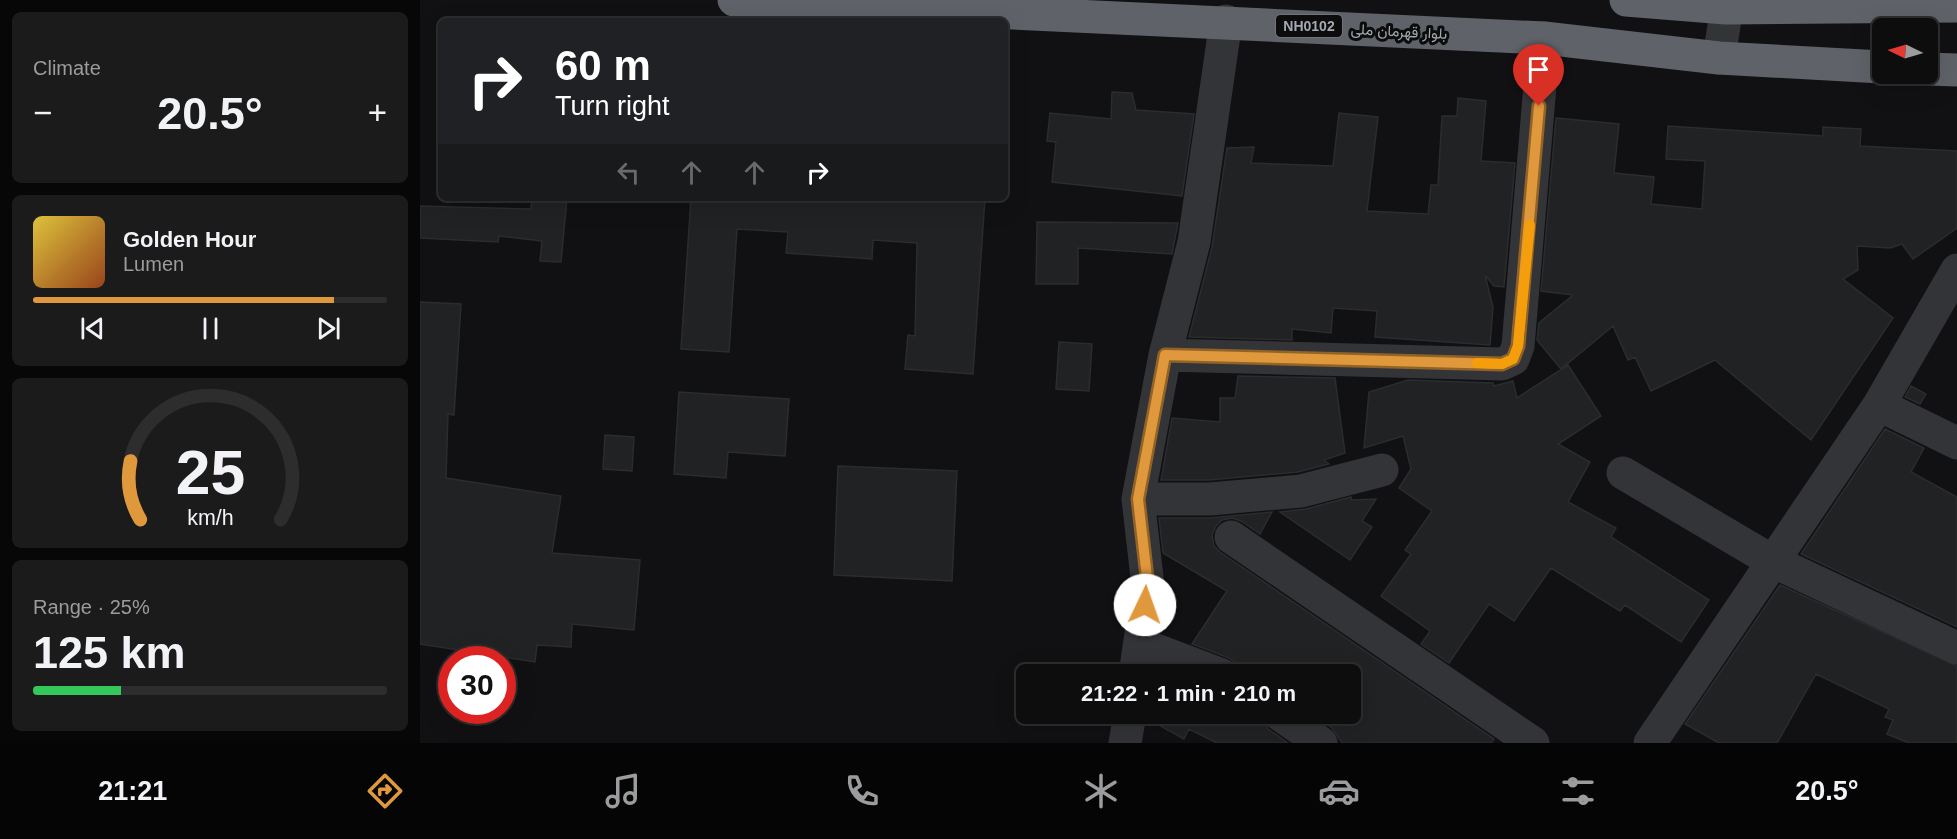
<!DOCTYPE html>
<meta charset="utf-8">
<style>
:root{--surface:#0d0d0e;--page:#1b1b1c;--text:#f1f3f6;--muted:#9a9c9e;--line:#2d2d2e;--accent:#e0983c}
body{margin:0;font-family:Arial,Vazirmatn,sans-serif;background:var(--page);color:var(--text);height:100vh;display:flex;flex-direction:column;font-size:22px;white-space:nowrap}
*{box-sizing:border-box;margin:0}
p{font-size:20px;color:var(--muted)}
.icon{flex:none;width:33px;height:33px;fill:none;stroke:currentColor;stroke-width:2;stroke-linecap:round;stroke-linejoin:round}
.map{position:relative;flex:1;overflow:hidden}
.side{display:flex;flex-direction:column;gap:12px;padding:12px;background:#070708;width:420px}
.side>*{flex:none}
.hud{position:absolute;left:18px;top:18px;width:570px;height:183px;border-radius:9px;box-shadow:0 6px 24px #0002,0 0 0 2px var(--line);background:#202124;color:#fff;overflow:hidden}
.needle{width:39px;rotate:275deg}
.tools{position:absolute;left:1452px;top:18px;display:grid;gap:12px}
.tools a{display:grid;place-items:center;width:66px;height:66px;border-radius:9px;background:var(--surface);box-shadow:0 6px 24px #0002,0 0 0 2px var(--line);font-size:30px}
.speed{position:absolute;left:18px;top:646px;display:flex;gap:12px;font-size:30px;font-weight:700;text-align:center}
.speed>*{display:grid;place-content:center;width:78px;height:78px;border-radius:50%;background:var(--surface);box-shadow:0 6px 24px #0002,0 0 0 2px var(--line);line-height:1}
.speed .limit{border:9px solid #d22;background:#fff;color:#111}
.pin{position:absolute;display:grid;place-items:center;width:51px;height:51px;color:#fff;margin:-62px -26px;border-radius:50% 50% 50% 0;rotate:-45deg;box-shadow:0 0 6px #0007}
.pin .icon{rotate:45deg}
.me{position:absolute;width:66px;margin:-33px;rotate:3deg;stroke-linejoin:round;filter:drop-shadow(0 0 4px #0008)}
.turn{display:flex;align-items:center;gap:21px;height:126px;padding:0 18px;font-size:27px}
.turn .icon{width:78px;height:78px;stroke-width:2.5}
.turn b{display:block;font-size:42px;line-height:51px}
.lanes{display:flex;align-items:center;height:57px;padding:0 18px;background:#0003;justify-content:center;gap:30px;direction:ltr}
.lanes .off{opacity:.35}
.big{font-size:45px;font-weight:700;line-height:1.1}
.side .widget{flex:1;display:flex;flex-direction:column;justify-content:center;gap:9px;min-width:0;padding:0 21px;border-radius:9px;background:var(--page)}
.side .dial{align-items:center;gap:0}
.dial svg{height:156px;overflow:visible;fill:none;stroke:var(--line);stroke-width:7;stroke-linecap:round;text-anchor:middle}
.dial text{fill:var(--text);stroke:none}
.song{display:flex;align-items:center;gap:18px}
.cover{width:72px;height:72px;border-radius:9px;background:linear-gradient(135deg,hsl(50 70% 55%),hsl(20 70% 35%))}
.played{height:6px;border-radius:3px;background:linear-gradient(90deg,var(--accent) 85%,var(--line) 85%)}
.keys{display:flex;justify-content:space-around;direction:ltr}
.heat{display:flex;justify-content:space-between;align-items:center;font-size:33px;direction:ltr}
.charge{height:9px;border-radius:4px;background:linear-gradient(90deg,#34c759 25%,var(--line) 0)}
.trip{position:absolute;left:596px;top:664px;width:345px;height:60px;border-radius:9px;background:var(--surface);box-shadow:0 6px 24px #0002,0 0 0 2px var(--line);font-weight:700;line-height:60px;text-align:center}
.tab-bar{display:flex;height:96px;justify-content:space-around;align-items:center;background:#050506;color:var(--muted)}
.tab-bar .icon{width:42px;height:42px}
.tab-bar .active{color:var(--accent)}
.tab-bar b{font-size:27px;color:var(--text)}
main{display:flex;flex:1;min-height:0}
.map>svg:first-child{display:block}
</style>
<main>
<section class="side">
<div class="widget"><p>Climate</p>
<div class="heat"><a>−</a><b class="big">20.5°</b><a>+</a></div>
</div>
<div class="widget">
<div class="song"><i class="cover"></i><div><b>Golden Hour</b><p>Lumen</p></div></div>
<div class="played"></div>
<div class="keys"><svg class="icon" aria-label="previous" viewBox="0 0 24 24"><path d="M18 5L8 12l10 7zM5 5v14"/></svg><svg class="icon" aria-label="pause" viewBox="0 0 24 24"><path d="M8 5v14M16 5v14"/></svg><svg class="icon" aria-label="next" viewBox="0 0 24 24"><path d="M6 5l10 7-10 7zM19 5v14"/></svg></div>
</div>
<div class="widget dial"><svg viewBox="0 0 100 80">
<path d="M14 69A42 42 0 1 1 86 69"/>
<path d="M14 69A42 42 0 0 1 9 39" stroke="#e0983c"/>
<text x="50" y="56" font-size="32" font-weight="700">25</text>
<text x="50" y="72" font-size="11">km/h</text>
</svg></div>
<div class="widget"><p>Range · 25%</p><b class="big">125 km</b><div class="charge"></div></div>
</section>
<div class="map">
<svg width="1537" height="743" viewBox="0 0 1537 743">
<rect width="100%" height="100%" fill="#111113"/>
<path fill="#212223" stroke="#2b2c2e" stroke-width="1.5" d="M 692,92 L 712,93 L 716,110 L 774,114 L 762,196 L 632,182 L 636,142 L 627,141 L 630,113 L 691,119 Z
M 1038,98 L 1066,101 L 1061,161 L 1095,163 L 1084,287 L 1074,286 L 1065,275 L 1073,307 L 1070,345 L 955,337 L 957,311 L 913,308 L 911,333 L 872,329 L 872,340 L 769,337 L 792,247 L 807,148 L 834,147 L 831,163 L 913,166 L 919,113 L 958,117 L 947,211 L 1008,214 L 1011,185 L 1018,185 L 1022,116 L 1037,116 Z
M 1136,118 L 1199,124 L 1194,173 L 1234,177 L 1231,204 L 1282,209 L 1285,161 L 1246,159 L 1248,126 L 1403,136 L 1403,127 L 1441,129 L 1440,146 L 1537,151 L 1537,228 L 1493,259 L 1482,244 L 1470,248 L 1437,246 L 1438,270 L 1423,279 L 1473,318 L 1391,440 L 1295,360 L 1231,391 L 1215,357 L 1208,360 L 1193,326 L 1141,369 L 1117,340 L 1119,323 L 1153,295 L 1121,291 Z
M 112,198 L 147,198 L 141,262 L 120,261 L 122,241 L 79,236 L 78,242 L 0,238 L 0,206 L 111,209 Z
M 271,198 L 565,198 L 553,374 L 485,369 L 488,335 L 495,336 L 497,243 L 453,240 L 452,259 L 366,253 L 368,232 L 317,229 L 309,352 L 261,349 Z
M 617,222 L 758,223 L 752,254 L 658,248 L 658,284 L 616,284 Z
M 0,302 L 41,304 L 34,415 L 28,414 L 26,478 L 141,496 L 132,553 L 220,560 L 214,630 L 152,624 L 151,647 L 117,645 L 115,662 L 0,644 Z
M 639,342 L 672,344 L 669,391 L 636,389 Z
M 1148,365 L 1181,416 L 1138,444 L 1170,462 L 1148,502 L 1196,528 L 1191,537 L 1289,600 L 1261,642 L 1205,605 L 1200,611 L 1131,568 L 1094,621 L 1069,604 L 1029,663 L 1001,644 L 1010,631 L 961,596 L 991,554 L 985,550 L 1012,511 L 979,488 L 991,469 L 983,436 L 944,448 L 949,392 L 988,380 L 1073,383 L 1074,386 L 1093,381 L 1097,398 Z
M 818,376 L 915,378 L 925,453 L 904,460 L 909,464 L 878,472 L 789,480 L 741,480 L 752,418 L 800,422 L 800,398 L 815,398 Z
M 1491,386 L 1506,394 L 1500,404 L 1485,397 Z
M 259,392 L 369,399 L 365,456 L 308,452 L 306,478 L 254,474 Z
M 1465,429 L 1504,448 L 1491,472 L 1537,497 L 1537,627 L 1381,554 Z
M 185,435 L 214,437 L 212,471 L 183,469 Z
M 418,466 L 537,471 L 532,581 L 414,575 Z
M 931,497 L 932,500 L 956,499 L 942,521 L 952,527 L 930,560 L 860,512 L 886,509 Z
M 852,512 L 840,534 L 821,521 L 812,518 L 802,520 L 796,526 L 792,535 L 794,546 L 800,552 L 1074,739 L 1071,743 L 922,743 L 912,728 L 892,714 L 930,714 L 930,675 L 820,675 L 817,664 L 809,658 L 772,644 L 807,591 L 743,553 L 739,518 L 790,518 Z
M 1360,585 L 1537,666 L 1537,743 L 1489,743 L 1467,734 L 1473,720 L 1465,717 L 1469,709 L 1396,674 L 1357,743 L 1299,743 L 1265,724 Z
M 729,714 L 841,714 L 848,729 L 868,743 L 797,743 L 769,729 L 764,739 L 728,719 Z"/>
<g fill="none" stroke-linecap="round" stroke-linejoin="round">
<path stroke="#333437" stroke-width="33" d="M 1299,58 L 1308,0
M 745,355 L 1082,364 L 1093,359 L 1098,346 L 1124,38
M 1459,405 L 1537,443
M 1203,473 L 1352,561 L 1537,648
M 718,499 L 790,499 L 881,491 L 962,470
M 811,537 L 1113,743
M 720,644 L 802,675
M 715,675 L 728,586 L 718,499 L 745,355 L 774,242 L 806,21
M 859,714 L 901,743
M 705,743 L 710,714
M 1230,743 L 1459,405 L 1537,270"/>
<path stroke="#5f6268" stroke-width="33" d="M 314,0 L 1124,38 L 1299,58 L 1462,67
M 1206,0 L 1306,8 L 1537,6
M 1508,69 L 1537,70"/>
</g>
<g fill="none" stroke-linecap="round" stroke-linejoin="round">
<g stroke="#926327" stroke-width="15">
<path id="route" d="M 725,605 L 728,586 L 718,499 L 745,355 L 1082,364 L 1093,359 L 1098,346 L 1119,106"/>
</g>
<use href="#route" stroke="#e0983c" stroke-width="10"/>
<path stroke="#f59e0b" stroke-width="10" d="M 1057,363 L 1082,364 L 1093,359 L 1098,346 L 1110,225"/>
</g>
<g text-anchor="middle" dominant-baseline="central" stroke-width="6" stroke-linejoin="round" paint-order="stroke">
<rect fill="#0c0c0d" stroke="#767b80" stroke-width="1.5" x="856" y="15" width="66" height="22" rx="4.5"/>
<g font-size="14" font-weight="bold" fill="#a4aab2">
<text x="889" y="26">NH0102</text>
</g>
<g font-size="15" fill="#a4aab2" stroke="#0c0c0d">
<text transform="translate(979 31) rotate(3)">بلوار قهرمان ملی</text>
</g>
</g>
</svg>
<div class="tools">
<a><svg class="needle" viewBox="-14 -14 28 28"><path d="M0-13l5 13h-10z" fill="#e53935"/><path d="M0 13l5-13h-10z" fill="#9a9c9e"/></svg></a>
</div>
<div class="speed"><div class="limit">30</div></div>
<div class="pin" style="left:1119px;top:106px;background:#d93025"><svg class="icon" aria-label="arrive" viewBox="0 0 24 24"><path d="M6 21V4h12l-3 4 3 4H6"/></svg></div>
<svg class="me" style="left:725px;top:605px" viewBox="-20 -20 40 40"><circle r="19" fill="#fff"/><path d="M0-13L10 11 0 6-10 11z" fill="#e0983c"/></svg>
<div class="trip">21:22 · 1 min · 210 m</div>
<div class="hud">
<div class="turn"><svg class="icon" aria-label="right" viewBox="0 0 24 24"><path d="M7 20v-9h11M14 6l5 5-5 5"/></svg><div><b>60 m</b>Turn right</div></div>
<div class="lanes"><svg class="icon off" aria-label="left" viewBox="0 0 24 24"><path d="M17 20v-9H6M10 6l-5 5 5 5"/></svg><svg class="icon off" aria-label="ahead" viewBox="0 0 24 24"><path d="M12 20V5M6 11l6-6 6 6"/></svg><svg class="icon off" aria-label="ahead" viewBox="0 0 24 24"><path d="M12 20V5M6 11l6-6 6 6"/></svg><svg class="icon" aria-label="right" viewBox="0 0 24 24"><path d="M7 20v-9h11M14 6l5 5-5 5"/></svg></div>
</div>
</div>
</main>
<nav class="tab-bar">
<b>21:21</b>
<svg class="icon active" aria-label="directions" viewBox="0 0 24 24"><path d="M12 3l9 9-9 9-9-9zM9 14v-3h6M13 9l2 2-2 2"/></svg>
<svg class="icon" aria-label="music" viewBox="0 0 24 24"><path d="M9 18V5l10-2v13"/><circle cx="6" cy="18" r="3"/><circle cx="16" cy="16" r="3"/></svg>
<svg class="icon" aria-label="phone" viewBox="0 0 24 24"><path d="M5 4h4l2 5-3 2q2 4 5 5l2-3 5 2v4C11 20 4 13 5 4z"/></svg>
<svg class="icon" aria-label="climate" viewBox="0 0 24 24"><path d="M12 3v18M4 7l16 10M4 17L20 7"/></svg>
<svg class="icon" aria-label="car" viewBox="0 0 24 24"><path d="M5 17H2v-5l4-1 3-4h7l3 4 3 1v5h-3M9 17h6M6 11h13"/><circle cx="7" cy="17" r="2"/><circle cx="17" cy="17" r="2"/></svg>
<svg class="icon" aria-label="filters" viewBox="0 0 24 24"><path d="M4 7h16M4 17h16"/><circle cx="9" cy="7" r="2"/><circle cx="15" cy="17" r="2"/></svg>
<b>20.5°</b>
</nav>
